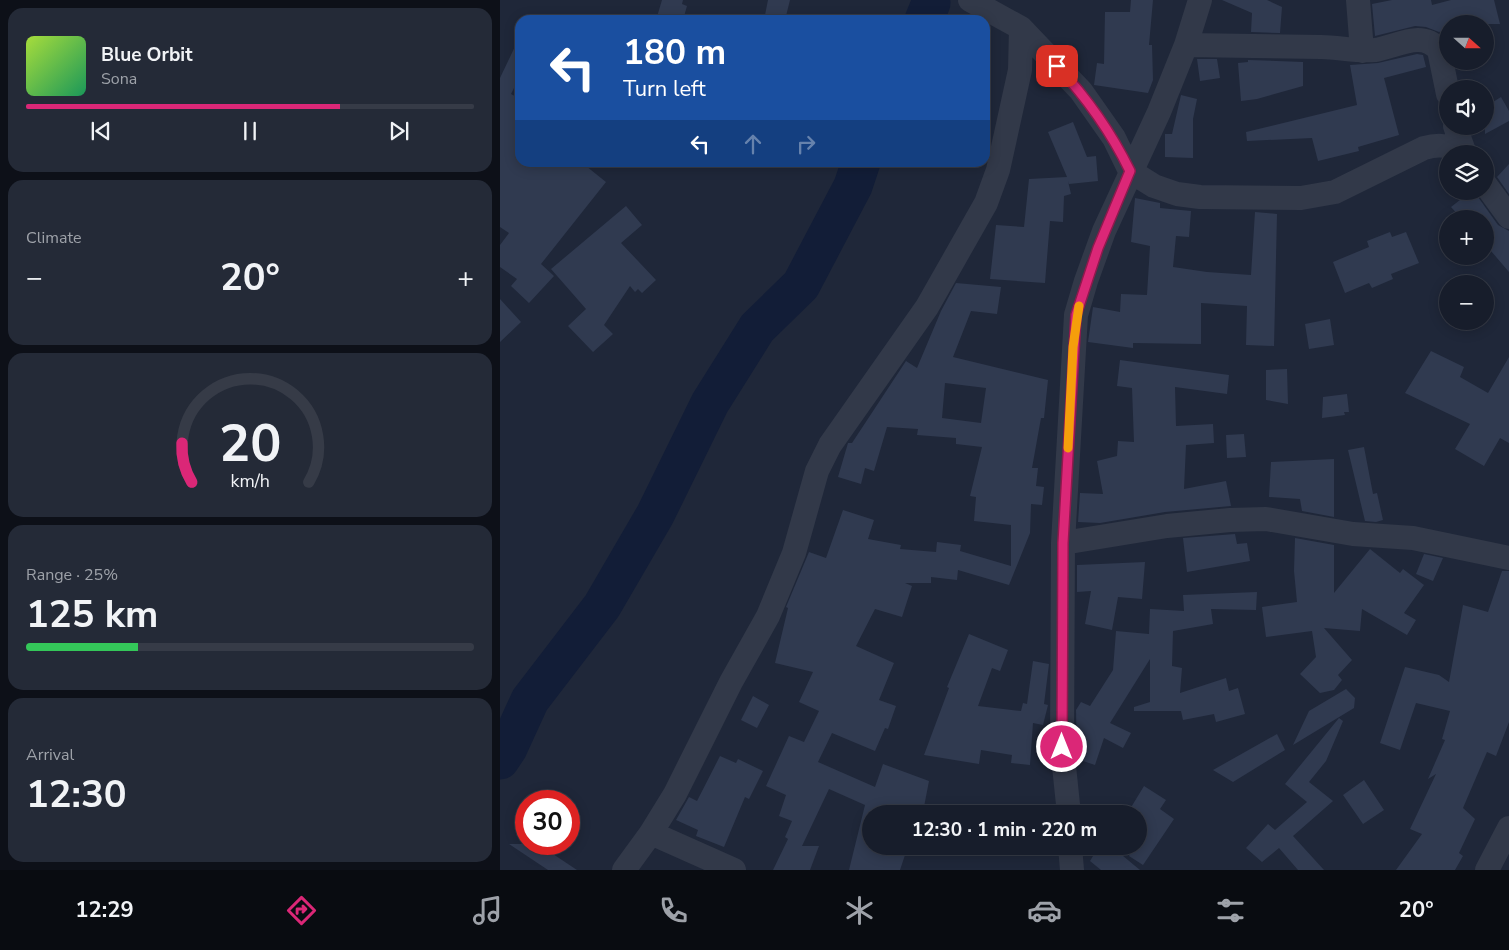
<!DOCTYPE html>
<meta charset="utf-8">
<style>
:root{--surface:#171d2b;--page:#242a37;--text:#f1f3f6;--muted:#9ea2a9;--line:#363b47;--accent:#db2777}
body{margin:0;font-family:"Nunito Sans",sans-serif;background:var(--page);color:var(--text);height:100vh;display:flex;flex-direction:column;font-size:19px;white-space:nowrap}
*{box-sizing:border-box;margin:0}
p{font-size:16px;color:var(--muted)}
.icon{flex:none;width:28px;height:28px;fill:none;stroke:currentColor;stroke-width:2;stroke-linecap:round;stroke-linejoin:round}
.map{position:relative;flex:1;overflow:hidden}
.sheet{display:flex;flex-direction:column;gap:8px;padding:8px;background:#0d1018;width:500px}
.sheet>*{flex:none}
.banner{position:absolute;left:15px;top:15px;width:475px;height:152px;border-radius:15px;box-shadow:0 2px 12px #0003,0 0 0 1px var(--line);background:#1a4fa0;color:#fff;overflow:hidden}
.needle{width:32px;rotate:111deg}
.controls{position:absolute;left:939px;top:15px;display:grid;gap:10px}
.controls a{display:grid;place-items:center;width:55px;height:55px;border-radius:50%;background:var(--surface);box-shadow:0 2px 12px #0003,0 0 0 1px var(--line);font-size:25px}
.speed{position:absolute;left:15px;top:790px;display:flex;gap:10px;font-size:25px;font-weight:700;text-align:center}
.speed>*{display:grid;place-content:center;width:65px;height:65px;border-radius:50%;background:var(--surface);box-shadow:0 2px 12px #0003,0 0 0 1px var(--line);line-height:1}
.speed .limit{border:8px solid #d22;background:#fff;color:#111}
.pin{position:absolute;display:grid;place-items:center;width:42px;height:42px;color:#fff;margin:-21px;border-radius:10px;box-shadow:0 2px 8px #0006}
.me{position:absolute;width:55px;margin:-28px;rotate:0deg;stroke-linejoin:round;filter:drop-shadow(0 0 4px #0008)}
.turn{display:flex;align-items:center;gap:18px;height:105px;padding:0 25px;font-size:22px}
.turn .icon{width:65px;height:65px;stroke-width:2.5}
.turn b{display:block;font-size:35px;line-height:42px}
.lanes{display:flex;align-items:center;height:48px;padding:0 25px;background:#0003;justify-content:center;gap:25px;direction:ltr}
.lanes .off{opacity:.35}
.big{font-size:38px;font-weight:700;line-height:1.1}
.sheet .widget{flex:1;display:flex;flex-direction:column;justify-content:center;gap:8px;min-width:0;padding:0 18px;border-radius:15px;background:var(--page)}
.sheet .dial{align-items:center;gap:0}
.dial svg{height:130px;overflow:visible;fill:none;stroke:var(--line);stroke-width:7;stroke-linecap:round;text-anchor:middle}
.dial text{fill:var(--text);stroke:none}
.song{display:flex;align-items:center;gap:15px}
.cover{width:60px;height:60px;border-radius:8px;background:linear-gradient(135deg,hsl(80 70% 55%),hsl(150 70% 35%))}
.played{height:5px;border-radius:2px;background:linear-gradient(90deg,var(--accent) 70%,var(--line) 70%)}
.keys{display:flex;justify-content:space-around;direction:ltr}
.heat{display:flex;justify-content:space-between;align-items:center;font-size:28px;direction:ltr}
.charge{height:8px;border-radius:4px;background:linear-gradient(90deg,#34c759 25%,var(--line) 0)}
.trip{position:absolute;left:362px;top:805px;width:285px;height:50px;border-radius:25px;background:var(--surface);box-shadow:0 2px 12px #0003,0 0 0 1px var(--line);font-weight:700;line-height:50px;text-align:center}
.tab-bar{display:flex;height:80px;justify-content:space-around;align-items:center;background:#090c11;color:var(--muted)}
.tab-bar .icon{width:35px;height:35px}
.tab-bar .current{color:var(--accent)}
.tab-bar b{font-size:22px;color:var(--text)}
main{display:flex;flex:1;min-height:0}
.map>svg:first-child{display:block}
</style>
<main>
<section class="sheet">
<div class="widget">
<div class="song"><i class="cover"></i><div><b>Blue Orbit</b><p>Sona</p></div></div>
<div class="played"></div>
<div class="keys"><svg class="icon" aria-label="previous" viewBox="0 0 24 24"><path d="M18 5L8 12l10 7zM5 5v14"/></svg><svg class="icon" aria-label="pause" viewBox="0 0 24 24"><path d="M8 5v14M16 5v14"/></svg><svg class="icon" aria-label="next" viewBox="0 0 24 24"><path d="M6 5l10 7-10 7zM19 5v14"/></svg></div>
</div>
<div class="widget"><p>Climate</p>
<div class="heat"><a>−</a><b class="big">20°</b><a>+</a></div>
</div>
<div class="widget dial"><svg viewBox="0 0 100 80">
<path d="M14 69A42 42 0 1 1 86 69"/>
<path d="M14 69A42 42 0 0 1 8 45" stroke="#db2777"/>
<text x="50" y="56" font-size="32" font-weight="700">20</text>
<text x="50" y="72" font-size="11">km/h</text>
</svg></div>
<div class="widget"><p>Range · 25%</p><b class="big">125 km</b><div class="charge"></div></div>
<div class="widget"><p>Arrival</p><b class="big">12:30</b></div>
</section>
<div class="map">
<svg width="1009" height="870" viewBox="0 0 1009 870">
<rect width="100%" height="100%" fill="#1f2739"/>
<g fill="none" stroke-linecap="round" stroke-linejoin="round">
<path stroke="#121d37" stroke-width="39" d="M 424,20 L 431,3
M 0,760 L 8,748 L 30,700 L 102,606 L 155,515 L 210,403 L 257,328 L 301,285 L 353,186 L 361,162"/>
</g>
<path fill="#303a50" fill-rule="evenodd" d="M 162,0 L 183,0 L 182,4 L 187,6 L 183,20 L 156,20 Z
M 268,0 L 290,0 L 285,20 L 264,20 Z
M 631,0 L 653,0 L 649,45 L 652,45 L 653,80 L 648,93 L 594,85 L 597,63 L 604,64 L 605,12 L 630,12 Z
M 722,0 L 767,0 L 782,7 L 780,33 L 751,32 L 752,13 Z
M 892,0 L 931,0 L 932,5 L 951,0 L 994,0 L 1000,24 L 948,24 L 948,30 L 939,32 L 926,27 L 915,26 L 875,36 L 872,4 Z
M 20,36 L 20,76 L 11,94 L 20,99 L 20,162 L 81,162 L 106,182 L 41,264 L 54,276 L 29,303 L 11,286 L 17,279 L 0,267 L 0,245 L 9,233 L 0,227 L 0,78 Z
M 917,54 L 923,55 L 926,67 L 884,78 L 899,135 L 858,147 L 859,151 L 818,161 L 812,138 L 747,141 L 746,132 L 857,105 L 850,65 L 878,63 Z
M 697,59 L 717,59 L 720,78 L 700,81 Z
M 748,60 L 803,62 L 803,86 L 757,99 L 741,101 L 738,63 L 748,62 Z
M 681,95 L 697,99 L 693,119 L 693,158 L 665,157 L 665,134 L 672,134 Z
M 1001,97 L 1009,111 L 1009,121 L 985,134 L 985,107 Z
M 573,122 L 587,157 L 596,156 L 598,181 L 569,184 L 568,181 L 571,194 L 564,196 L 563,222 L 550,221 L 545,283 L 490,279 L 496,225 L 524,227 L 529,179 L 567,177 L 548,132 Z
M 1009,164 L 1009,194 L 997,177 Z
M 970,192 L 976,199 L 978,197 L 998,225 L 1009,231 L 1009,272 L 985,244 L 985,219 L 957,219 L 959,216 L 951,207 Z
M 635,198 L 660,203 L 660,208 L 691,211 L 689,237 L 676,236 L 673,267 L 707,272 L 751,275 L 755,212 L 777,214 L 774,346 L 746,345 L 747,306 L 701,303 L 701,344 L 633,343 L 633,348 L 588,342 L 593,307 L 620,312 L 621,294 L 647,295 L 650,246 L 631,242 Z
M 126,206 L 142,225 L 121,243 L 156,280 L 142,293 L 138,289 L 135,292 L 130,286 L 104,325 L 113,334 L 93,352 L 68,326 L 86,309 L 51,269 Z
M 890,232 L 892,237 L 906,232 L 919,263 L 891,274 L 893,279 L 872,288 L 869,283 L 845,293 L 833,262 L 869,247 L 867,241 Z
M 456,283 L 501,287 L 497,314 L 471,311 L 453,357 L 548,380 L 544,418 L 541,418 L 532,468 L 538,468 L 536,486 L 544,487 L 542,505 L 531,504 L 530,533 L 509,585 L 458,570 L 457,580 L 431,577 L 431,583 L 405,583 L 412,586 L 402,617 L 375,609 L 356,646 L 394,663 L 379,700 L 396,706 L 388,729 L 385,728 L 375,751 L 332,733 L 318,762 L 375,787 L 383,764 L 429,781 L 423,812 L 420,811 L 419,814 L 371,814 L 371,846 L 408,846 L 400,870 L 349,870 L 365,805 L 329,789 L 302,846 L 319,846 L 310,870 L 273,870 L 288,839 L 285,837 L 292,821 L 279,816 L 286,795 L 266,786 L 289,736 L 304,742 L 319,711 L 299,702 L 313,672 L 275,663 L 288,608 L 286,607 L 309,552 L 326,558 L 343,510 L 374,520 L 368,539 L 401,545 L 400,549 L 436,552 L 437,542 L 461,545 L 460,551 L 511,566 L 511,525 L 474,521 L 476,497 L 470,496 L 482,447 L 456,444 L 456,438 L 417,435 L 418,429 L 387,427 L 374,471 L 365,468 L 361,484 L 338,477 L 348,443 L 352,443 L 406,361 L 417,368 L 441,311 ZM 445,383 L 486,388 L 481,423 L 442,418 Z
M 0,299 L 21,322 L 0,342 Z
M 830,319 L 834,345 L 809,349 L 805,324 Z
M 931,351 L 964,367 L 960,377 L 988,393 L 1009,357 L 1009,443 L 1000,438 L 984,466 L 955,449 L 970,424 L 905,393 Z
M 620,360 L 729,375 L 727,394 L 675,387 L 676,426 L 713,424 L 714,443 L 686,445 L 684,489 L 726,481 L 731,506 L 665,512 L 600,523 L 578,522 L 580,493 L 603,494 L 597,461 L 617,456 L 618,441 L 634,442 L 632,388 L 617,386 Z
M 787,369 L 788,404 L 766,400 L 766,370 Z
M 847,394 L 849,412 L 844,412 L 845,415 L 822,418 L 823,397 Z
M 744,434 L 746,457 L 727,458 L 726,435 Z
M 864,447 L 873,494 L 877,493 L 883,520 L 876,522 L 865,521 L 848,450 Z
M 834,459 L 834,517 L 802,511 L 800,499 L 769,497 L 771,462 Z
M 735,534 L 737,544 L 747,543 L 750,561 L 687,572 L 683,538 Z
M 795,538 L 834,545 L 834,593 L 870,549 L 900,573 L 903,569 L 924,585 L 904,613 L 916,620 L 907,635 L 862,609 L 860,631 L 824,628 L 852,660 L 838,675 L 842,680 L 834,690 L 820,693 L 800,674 L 816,657 L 812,631 L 766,637 L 762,607 L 797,602 L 794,571 Z
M 924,554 L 943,558 L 933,581 L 916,574 Z
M 645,562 L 642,599 L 618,597 L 612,630 L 585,624 L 591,591 L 577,592 L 577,565 Z
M 1002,571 L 1009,571 L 1009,722 L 996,756 L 987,752 L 963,808 L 975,819 L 959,853 L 963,856 L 955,870 L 896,870 L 922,834 L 910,829 L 936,774 L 928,779 L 945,740 L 942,739 L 950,711 L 916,703 L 900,750 L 880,743 L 905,667 L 939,675 L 949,682 L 963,605 L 988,612 Z
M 757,592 L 756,610 L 711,609 L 713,624 L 673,631 L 672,666 L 682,668 L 680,693 L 726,678 L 729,691 L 738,688 L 745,714 L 716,722 L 714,714 L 683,720 L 681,711 L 634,711 L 634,707 L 650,702 L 650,659 L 610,723 L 631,733 L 623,748 L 604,738 L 595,765 L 577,759 L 576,710 L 581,702 L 590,706 L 613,670 L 616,631 L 649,634 L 650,609 L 684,611 L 683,595 Z
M 469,634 L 508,650 L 500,671 L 492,668 L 478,706 L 521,711 L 523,703 L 527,704 L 533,661 L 549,664 L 544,704 L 548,705 L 543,725 L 533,723 L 530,765 L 511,763 L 512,755 L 481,750 L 479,764 L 424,755 L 449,688 L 447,687 Z
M 846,689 L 855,698 L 854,708 L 793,745 L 809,711 Z
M 253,696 L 269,705 L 257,728 L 241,720 Z
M 839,718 L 843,721 L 826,761 L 809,782 L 833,801 L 793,836 L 824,870 L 798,870 L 779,848 L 762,862 L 746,848 L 768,824 L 775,830 L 807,802 L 785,784 Z
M 777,734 L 785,750 L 733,782 L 713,770 Z
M 220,756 L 236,763 L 238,759 L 263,771 L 249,799 L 245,797 L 224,847 L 196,836 L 198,830 L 176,820 L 189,797 L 197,801 Z
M 864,780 L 884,810 L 863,824 L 843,795 Z
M 644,786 L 666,800 L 660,809 L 674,819 L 643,865 L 629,856 L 634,846 L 639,846 L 639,814 L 627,814 Z
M 9,844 L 38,844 L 77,870 L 48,870 Z
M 599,846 L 611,846 L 640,870 L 601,870 L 590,861 Z"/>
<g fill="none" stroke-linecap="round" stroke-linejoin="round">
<path stroke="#323949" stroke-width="24" d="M 470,0 L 521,28 L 581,91 L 614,138 L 630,171 L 654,186 L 677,194 L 700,197 L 801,198 L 835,192 L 924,148 C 938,144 950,144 962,154
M 858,0 L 862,51
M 686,45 C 731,46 776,46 821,47 C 839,47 857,52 875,50 C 896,47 922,29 939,50 L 948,94
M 955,126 L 965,154
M 985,184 L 1009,217
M 563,543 L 667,526 L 730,520 L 766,519 L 853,534 L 913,538 L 1009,558
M 569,814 L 562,747 L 563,543 L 576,315 L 586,281 L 604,231 L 659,112 L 686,45 L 700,0
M 151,833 L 234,870
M 570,846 L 572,870
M 124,870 L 151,833 L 175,794 L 231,682 L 268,616 L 294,553 L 317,471 L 330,445 L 427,307 L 486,203 L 498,170 L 520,70 L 521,28
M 987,870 L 1009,828"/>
</g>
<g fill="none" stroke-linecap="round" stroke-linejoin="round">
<g stroke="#8e194d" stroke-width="12">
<path id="route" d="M 557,66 C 587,98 611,132 630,171 L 598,248 L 576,315 L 563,543 L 562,747"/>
</g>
<use href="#route" stroke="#db2777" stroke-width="9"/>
<path stroke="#f59e0b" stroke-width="9" d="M 568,448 L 573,347 L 579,306"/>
</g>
</svg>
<div class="controls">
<a><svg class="needle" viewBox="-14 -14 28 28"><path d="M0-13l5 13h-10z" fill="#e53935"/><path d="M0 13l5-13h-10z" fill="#9ea2a9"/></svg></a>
<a><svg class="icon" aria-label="sound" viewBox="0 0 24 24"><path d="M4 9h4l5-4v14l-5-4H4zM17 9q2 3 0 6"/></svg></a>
<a><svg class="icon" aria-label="layers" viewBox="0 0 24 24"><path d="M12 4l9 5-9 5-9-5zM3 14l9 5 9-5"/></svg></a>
<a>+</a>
<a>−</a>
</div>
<div class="speed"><div class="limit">30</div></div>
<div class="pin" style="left:557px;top:66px;background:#d93025"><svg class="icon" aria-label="arrive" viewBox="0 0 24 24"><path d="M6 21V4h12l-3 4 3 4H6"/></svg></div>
<svg class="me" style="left:562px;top:747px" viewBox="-20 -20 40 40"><circle r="17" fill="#db2777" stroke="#fff" stroke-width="3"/><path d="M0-11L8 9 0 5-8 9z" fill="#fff"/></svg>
<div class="trip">12:30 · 1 min · 220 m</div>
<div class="banner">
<div class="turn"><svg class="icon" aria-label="left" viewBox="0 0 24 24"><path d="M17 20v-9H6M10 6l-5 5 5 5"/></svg><div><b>180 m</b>Turn left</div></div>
<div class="lanes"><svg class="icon" aria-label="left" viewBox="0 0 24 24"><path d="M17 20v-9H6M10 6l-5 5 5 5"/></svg><svg class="icon off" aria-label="ahead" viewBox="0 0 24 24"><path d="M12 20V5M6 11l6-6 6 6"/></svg><svg class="icon off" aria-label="right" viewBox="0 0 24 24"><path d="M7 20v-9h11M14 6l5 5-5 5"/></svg></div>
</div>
</div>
</main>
<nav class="tab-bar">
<b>12:29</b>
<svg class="icon current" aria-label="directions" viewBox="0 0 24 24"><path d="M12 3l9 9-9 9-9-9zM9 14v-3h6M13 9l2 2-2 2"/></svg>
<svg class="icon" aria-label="music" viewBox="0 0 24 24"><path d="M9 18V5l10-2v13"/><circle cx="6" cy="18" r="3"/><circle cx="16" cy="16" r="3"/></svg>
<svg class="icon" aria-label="phone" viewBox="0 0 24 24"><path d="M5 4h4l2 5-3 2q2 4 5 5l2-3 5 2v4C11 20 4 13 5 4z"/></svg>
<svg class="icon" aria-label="climate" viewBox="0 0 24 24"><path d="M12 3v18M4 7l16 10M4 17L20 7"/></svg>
<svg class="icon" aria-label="car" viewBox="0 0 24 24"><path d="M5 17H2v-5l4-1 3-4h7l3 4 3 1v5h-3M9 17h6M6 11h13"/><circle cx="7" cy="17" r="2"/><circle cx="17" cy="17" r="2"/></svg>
<svg class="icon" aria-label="filters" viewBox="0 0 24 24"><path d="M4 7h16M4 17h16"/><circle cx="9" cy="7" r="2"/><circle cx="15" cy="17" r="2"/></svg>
<b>20°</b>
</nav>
